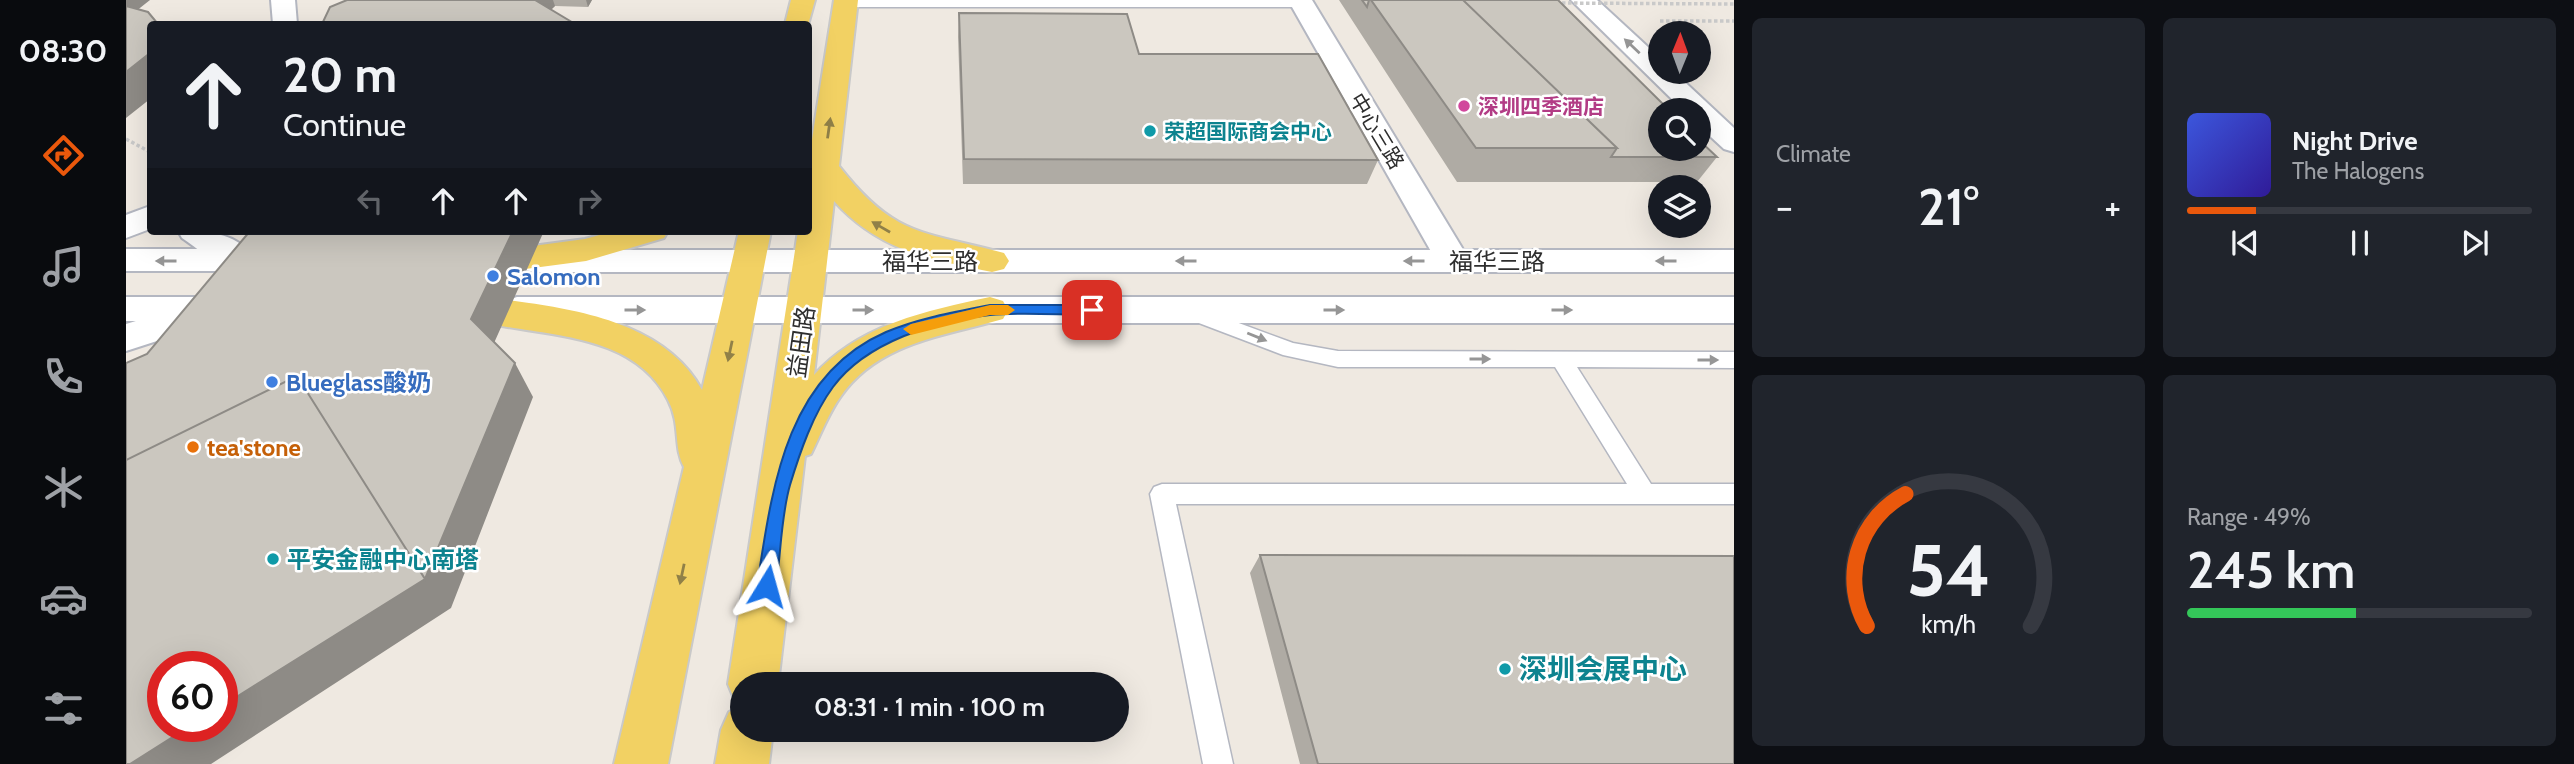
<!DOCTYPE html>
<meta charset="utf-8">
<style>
:root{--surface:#171b24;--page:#20242c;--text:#f1f3f6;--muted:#9ea1a6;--line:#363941;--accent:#ea580c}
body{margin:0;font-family:Cabin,"Noto Sans SC",sans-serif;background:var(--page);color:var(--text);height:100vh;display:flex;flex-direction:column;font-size:26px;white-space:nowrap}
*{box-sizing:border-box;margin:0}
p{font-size:23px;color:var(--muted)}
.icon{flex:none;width:38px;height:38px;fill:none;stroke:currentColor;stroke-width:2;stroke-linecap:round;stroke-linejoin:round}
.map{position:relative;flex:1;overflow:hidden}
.side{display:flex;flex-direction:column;gap:18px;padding:18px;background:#0d0f14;width:840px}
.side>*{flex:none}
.hud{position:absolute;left:21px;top:21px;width:665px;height:214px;border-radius:7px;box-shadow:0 7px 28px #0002;background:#171b24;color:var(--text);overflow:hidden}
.needle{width:46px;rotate:1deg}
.fabs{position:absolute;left:1522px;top:21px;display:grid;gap:14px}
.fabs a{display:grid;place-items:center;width:63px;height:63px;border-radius:50%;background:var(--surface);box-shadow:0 7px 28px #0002;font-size:35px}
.speed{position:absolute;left:21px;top:651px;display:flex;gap:14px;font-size:35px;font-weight:700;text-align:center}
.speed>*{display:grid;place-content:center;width:91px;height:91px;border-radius:50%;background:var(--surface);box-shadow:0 7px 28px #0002;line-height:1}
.speed .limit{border:10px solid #d22;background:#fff;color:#111}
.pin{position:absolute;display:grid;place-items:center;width:60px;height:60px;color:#fff;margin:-30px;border-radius:14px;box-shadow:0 4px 10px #0006}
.me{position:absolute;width:77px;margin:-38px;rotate:8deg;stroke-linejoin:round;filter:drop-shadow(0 0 5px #0008)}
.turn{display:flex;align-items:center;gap:24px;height:147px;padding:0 21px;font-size:32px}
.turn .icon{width:91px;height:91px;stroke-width:2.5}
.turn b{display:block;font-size:49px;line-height:60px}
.lanes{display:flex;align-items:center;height:66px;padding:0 21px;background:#0003;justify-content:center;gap:35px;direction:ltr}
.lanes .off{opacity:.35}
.big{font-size:52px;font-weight:600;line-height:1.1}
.side .card{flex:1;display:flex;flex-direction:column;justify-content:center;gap:10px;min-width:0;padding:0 24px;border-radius:10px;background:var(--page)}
.side .dial{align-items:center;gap:0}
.dial svg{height:182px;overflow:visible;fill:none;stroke:var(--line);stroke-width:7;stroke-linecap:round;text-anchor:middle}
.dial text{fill:var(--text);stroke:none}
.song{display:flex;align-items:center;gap:21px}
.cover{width:84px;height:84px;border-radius:10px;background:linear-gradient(135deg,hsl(230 70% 55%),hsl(250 70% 35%))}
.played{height:7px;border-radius:4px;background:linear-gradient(90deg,var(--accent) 20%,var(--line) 20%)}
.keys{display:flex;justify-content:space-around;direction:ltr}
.heat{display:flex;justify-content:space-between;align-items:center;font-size:38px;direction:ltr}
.charge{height:10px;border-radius:5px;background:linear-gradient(90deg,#34c759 49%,var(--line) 0)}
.side .tiles{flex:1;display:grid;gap:18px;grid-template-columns:repeat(2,1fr)}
.trip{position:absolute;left:604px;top:672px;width:399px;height:70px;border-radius:35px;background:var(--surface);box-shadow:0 7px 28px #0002;font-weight:600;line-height:70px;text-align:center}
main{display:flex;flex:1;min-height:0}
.dock{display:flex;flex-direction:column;width:126px;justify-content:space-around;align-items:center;background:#090b0e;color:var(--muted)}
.dock .icon{width:49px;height:49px}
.dock .current{color:var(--accent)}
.dock b{font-size:32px;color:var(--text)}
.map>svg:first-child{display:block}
</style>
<main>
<nav class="dock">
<b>08:30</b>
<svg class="icon current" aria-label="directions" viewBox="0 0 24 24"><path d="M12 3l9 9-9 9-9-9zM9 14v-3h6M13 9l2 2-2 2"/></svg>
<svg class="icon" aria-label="music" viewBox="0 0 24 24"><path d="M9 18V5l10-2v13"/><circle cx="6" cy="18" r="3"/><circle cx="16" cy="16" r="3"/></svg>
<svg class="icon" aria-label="phone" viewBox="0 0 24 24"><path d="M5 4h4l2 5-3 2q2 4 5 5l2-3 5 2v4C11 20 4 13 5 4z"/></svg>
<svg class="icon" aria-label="climate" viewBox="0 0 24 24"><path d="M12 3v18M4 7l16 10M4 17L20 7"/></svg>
<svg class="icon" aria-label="car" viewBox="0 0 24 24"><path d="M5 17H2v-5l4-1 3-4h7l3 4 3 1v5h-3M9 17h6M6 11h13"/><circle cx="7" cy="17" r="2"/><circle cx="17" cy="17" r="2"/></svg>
<svg class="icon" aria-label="filters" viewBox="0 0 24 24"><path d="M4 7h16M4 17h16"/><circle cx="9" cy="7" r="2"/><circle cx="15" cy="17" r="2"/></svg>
</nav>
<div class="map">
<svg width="1608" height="764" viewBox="0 0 1608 764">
<rect width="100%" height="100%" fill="#efe9e1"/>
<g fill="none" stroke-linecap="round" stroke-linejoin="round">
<g stroke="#b4b7c1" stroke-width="3">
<path id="lane" d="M 716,0 L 1179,0 L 1182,3 L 1175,7 L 720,7 L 713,3 Z
M 1072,308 L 1167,343 L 1212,351 L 1608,352 L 1608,368 L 1451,367 L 1525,484 L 1608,484 L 1608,504 L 1050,504 L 1107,764 L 1077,764 L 1024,494 L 1028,487 L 1036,484 L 1501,484 L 1429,367 L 1212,367 L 1157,355 L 1065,320 L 1062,315 L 1065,310 Z"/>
</g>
<g stroke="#b4b7c1" stroke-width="4">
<path id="street" d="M 145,0 L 169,0 L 171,24 L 147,24 Z
M 1162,0 L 1186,0 L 1344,261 L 1339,269 L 1327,272 L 1315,269 Z
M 24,206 L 24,229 L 0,238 L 0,215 Z
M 52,231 C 81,231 112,232 130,260 L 125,268 C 99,275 77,252 56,238 Z
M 89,297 L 102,300 L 107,309 L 102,318 L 0,351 L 0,324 Z"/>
</g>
<g stroke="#b4b7c1" stroke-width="4">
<path id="secondary" d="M 1445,0 L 1471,0 L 1535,59 L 1535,72 L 1548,72 L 1608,128 L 1608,152 L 1598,149 L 1573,126 L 1573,110 L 1557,110 Z
M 0,249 L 152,249 L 164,252 L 169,260 L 164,268 L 152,271 L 0,271 Z
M 408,250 L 1608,250 L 1608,272 L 408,272 L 396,269 L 391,261 L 396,253 Z
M 0,297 L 110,297 L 123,300 L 128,309 L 123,318 L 110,321 L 0,321 Z
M 391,297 L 1608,297 L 1608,323 L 391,323 L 378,319 L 373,310 L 378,301 Z"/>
</g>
<g stroke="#c9c9c9" stroke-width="4">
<path id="primary" d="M 665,0 L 689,0 L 682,25 L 659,24 Z
M 708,0 L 732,0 L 713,166 C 769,238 797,231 878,253 L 883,261 L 878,269 L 866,272 C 803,259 753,251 708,201 L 688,375 C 734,324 800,311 864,297 L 877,301 L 882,310 L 877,319 C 819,336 753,342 715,396 C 702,414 695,434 685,454 L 679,456 L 652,684 L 616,684 L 616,704 L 609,701 L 602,684 L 672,231 L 682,231 L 682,165 Z
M 488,231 L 542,231 L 538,238 L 460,261 L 384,271 L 372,268 L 367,260 L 372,252 L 384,249 L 459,239 Z
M 613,231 L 645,231 L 542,764 L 488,764 L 558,467 C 547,447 555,425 542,400 C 505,328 410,338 344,319 L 339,310 L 344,301 C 364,296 383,300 403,303 C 466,312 543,329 576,390 Z
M 616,706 L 616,730 L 647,730 L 643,764 L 589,764 L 595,730 L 603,712 Z"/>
</g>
<path stroke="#c9c9c9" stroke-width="3.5" stroke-dasharray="3.5 2.5" stroke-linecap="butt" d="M 1534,21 L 1608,21
M 0,139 L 24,152"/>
<use href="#lane" fill="#fff" fill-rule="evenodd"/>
<use href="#street" fill="#fff" fill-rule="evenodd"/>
<use href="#secondary" fill="#fff" fill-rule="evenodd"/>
<use href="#primary" fill="#f2d163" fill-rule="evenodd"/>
<path stroke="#c9c9c9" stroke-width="3.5" stroke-dasharray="3.5 2.5" stroke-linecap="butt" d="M 1430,3 L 1608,4"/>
</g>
<path fill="#afaba4" d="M 221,0 L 466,0 L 462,7 L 429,6 L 425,10 Z
M 1213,0 L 1432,0 L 1591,157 L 1571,182 L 1331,182 Z
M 833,13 L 1013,54 L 1252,160 L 1241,184 L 837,184 L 832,37 Z
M 1134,555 L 1608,764 L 1174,764 L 1124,573 Z"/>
<path fill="#8e8b86" d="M 0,0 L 24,0 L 0,19 Z
M 410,0 L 427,0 L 429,6 L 416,18 Z
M 460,0 L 466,0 L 462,7 Z
M 24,52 L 24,99 L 0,118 L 0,72 Z
M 387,231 L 418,231 L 364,352 L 345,319 Z
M 389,363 L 407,397 L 325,608 L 85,764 L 4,764 L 64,726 L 96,726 L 96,706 Z"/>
<path fill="#cbc7bf" stroke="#8e8b86" stroke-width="2" d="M 221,0 L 409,0 L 449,24 L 196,24 L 204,7 Z
M 1236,0 L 1243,0 L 1241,7 Z
M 1245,0 L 1337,0 L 1491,148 L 1350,148 Z
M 1337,0 L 1432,0 L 1543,110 L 1535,110 L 1535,149 L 1573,149 L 1573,140 L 1591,157 L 1485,157 L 1491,148 Z
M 0,6 L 22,12 L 32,24 L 24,24 L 24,53 L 0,72 Z
M 833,13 L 1001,14 L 1013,54 L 1192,54 L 1252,160 L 838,159 Z
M 124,231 L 387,231 L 345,319 L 389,363 L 299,579 L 171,376 L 0,460 L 0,363 L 21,354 Z
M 171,376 L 299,579 L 96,706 L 96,667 L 37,667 L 37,726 L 64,726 L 4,764 L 0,764 L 0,460 Z
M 1134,555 L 1608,556 L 1608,764 L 1192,764 Z"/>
<defs><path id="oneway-solid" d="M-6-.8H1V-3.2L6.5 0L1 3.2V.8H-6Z" transform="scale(1.75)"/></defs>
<g fill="#969696">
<use href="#oneway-solid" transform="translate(1506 46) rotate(-137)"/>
<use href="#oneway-solid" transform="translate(40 261) rotate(180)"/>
<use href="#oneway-solid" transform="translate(1060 261) rotate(-180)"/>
<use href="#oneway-solid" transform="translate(1288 261) rotate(-180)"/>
<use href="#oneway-solid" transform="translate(1540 261) rotate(180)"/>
<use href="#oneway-solid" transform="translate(509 310)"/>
<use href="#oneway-solid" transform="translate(737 310)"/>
<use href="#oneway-solid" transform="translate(1208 310)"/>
<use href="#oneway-solid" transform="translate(1436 310)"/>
<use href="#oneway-solid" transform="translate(1131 337) rotate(22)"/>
<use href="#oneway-solid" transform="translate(1354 359)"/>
<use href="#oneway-solid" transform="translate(1582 360)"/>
</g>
<g fill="#908048">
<use href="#oneway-solid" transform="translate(703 128) rotate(-82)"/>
<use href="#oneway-solid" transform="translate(755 227) rotate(-150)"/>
<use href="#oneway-solid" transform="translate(604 351) rotate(102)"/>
<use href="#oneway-solid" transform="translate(556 574) rotate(102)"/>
</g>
<path fill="#1a73e8" stroke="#114b97" stroke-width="2" d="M 864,305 L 966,305 L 973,310 L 966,315 C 932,315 897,312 864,315 C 811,320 740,342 707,387 C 687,414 674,452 664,485 C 655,516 655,553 650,586 L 648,592 L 641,594 L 634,592 L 631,586 C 646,489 659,376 760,332 C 793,318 829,312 864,305 Z"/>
<path fill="#f59e0b" d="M 864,305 L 882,305 L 889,310 L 882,315 L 864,315 L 785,335 L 777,329 L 785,324 Z"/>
<circle fill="#d1479c" stroke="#fff" stroke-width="2.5" cx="1338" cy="106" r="7"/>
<g fill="#0f9aa8" stroke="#fff" stroke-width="2.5">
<circle cx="1024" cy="131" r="7"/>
<circle cx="147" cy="559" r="7"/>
<circle cx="1379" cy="669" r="7"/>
</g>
<g fill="#3f7fe0" stroke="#fff" stroke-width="2.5">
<circle cx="367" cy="276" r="7"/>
<circle cx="146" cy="382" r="7"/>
</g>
<circle fill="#e8710a" stroke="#fff" stroke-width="2.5" cx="67" cy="447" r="7"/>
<g text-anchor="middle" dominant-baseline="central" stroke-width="5" stroke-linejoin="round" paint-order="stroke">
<g font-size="21" font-weight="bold" fill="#b23c85" stroke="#fff" text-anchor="start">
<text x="1352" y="106">深圳四季酒店</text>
</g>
<g font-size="21" font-weight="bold" fill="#0d838f" stroke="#fff" text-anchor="start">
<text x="1038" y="131">荣超国际商会中心</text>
</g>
<g font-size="21" fill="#2e2e2e" stroke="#fff">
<text transform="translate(1251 131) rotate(59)">中心三路</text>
</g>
<g font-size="24" fill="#2e2e2e" stroke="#fff">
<text x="804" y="261">福华三路</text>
<text x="1371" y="261">福华三路</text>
<text transform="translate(675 342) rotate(-82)">益田路</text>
</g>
<g font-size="24" font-weight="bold" fill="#366cbe" stroke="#fff" text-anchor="start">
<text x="381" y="276">Salomon</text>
<text x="160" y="382">Blueglass酸奶</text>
</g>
<g font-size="24" font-weight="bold" fill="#c56008" stroke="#fff" text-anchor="start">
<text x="81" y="447">tea'stone</text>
</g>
<g font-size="24" font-weight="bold" fill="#0d838f" stroke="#fff" text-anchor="start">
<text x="161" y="559">平安金融中心南塔</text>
</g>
<g font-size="28" font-weight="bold" fill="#0d838f" stroke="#fff" text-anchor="start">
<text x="1393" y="669">深圳会展中心</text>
</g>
</g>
</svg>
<div class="fabs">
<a><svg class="needle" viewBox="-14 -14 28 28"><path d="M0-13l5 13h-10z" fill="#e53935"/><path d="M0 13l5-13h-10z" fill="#9ea1a6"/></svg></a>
<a><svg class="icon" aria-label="search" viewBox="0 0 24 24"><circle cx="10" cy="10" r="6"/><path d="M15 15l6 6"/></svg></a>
<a><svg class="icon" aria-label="layers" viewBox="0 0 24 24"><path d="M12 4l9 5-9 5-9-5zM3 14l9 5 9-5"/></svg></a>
</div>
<div class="speed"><div class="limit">60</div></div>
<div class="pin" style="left:966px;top:310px;background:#d93025"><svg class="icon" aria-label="arrive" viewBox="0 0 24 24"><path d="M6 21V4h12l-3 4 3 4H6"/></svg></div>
<svg class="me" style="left:641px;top:586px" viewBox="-20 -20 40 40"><path d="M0-17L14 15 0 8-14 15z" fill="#1a73e8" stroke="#fff" stroke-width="4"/></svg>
<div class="trip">08:31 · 1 min · 100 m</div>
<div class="hud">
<div class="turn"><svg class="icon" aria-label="ahead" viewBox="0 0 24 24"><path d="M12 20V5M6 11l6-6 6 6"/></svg><div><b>20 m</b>Continue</div></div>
<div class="lanes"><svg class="icon off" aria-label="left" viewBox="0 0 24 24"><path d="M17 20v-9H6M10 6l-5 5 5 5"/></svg><svg class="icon" aria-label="ahead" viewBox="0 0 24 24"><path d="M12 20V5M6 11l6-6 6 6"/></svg><svg class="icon" aria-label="ahead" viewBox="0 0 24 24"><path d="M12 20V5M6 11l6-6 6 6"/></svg><svg class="icon off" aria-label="right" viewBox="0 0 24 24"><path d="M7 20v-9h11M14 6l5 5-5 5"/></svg></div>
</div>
</div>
<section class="side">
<div class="tiles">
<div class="card"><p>Climate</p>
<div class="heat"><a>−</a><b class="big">21°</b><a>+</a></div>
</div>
<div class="card">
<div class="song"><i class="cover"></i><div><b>Night Drive</b><p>The Halogens</p></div></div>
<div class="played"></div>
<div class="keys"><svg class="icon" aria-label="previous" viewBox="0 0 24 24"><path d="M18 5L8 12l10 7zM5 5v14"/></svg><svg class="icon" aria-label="pause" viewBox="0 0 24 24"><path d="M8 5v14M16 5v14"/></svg><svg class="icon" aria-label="next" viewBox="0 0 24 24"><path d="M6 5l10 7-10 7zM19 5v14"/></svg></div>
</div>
<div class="card dial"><svg viewBox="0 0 100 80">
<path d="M14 69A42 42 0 1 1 86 69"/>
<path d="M14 69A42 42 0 0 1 31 11" stroke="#ea580c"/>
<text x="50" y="56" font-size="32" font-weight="700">54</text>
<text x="50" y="72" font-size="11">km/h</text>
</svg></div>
<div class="card"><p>Range · 49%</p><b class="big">245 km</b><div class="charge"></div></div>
</div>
</section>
</main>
